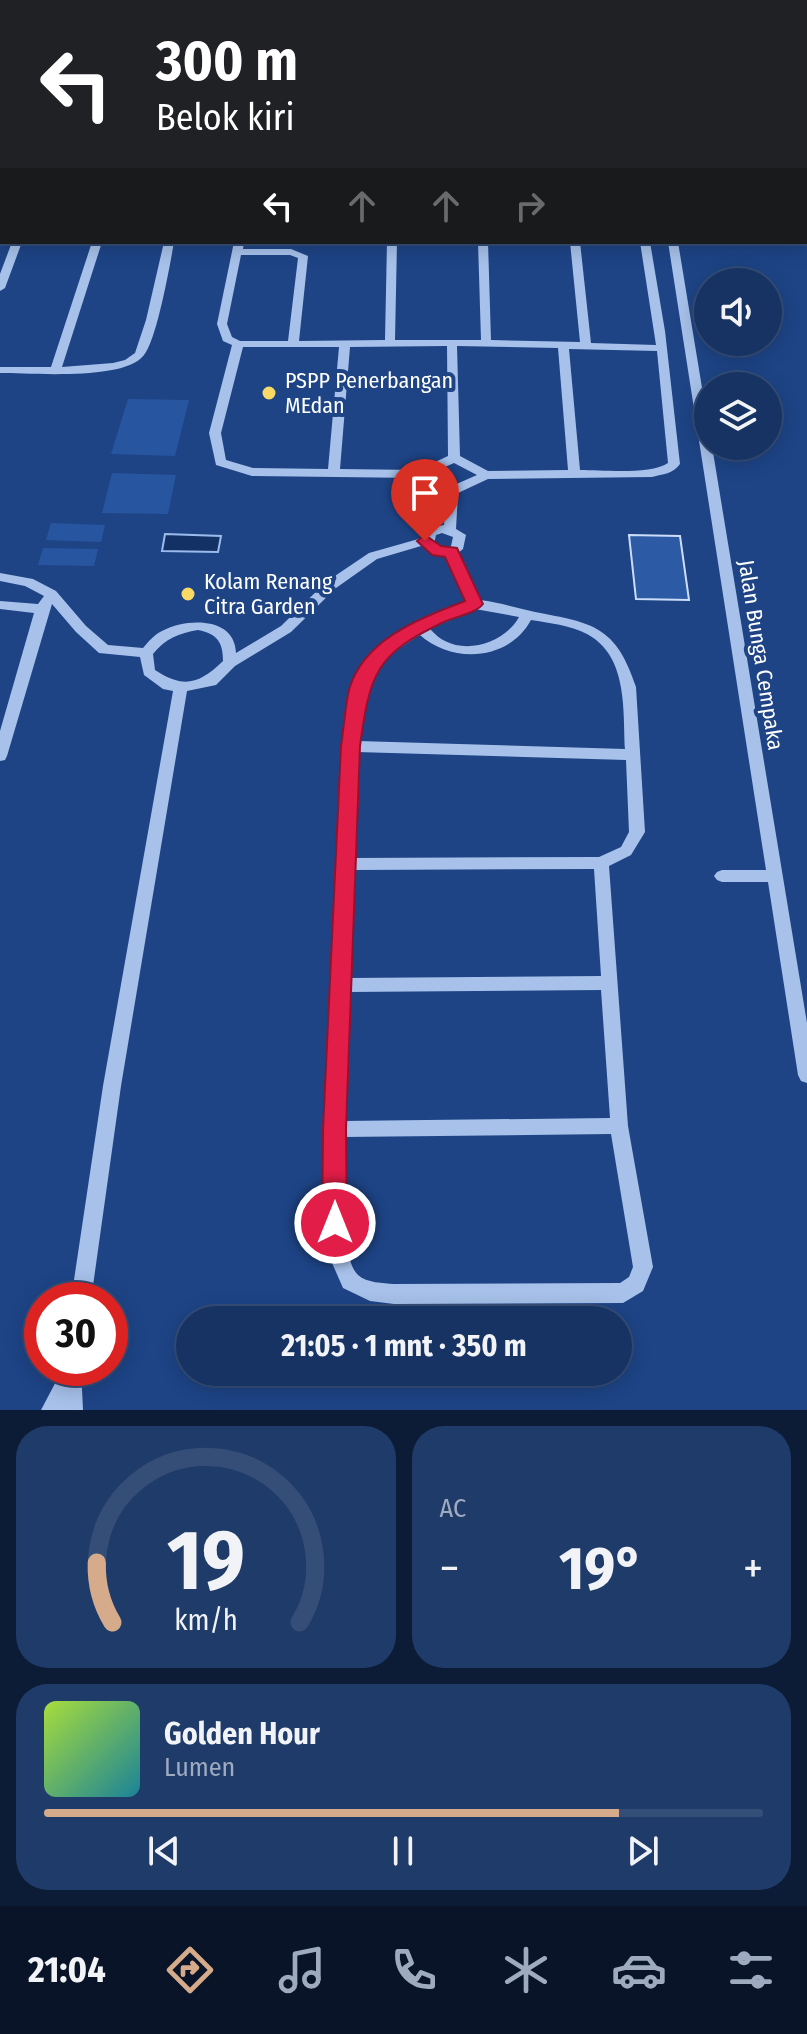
<!DOCTYPE html>
<html lang="id">
<meta charset="utf-8">
<style>
:root{--surface:#163364;--page:#1f3b6a;--text:#f1f3f6;--muted:#9eaabf;--line:#354e78;--accent:#d6ab8b}
body{margin:0;font-family:"Fira Sans Condensed",sans-serif;background:var(--page);color:var(--text);height:100vh;display:flex;flex-direction:column;font-size:30px;white-space:nowrap}
*{box-sizing:border-box;margin:0}
p{font-size:26px;color:var(--muted)}
.icon{flex:none;width:44px;height:44px;fill:none;stroke:currentColor;stroke-width:2;stroke-linecap:round;stroke-linejoin:round}
.map{position:relative;height:1410px;overflow:hidden}
.panel{display:flex;flex-direction:column;gap:16px;padding:16px;background:#0c1c37;flex:1}
.panel>*{flex:none}
.guide{position:absolute;left:0px;top:0px;width:808px;height:244px;box-shadow:0 4px 20px #0003,0 0 0 2px var(--line);background:#202124;color:#fff;overflow:hidden}
.fabs{position:absolute;left:694px;top:268px;display:grid;gap:16px}
.fabs a{display:grid;place-items:center;width:88px;height:88px;border-radius:50%;background:var(--surface);box-shadow:0 4px 20px #0003,0 0 0 2px var(--line);font-size:40px}
.speed{position:absolute;left:24px;top:1282px;display:flex;gap:16px;font-size:40px;font-weight:700;text-align:center}
.speed>*{display:grid;place-content:center;width:104px;height:104px;border-radius:50%;background:var(--surface);box-shadow:0 4px 20px #0003,0 0 0 2px var(--line);line-height:1}
.speed .limit{border:12px solid #d22;background:#fff;color:#111}
.pin{position:absolute;display:grid;place-items:center;width:68px;height:68px;color:#fff;margin:-82px -34px;border-radius:50% 50% 50% 0;rotate:-45deg;box-shadow:0 0 8px #0007}
.pin .icon{rotate:45deg}
.me{position:absolute;width:88px;margin:-44px;rotate:0deg;stroke-linejoin:round;filter:drop-shadow(0 0 6px #0008)}
.turn{display:flex;align-items:center;gap:28px;height:168px;padding:0 24px;font-size:36px}
.turn .icon{width:104px;height:104px;stroke-width:2.5}
.turn b{display:block;font-size:56px;line-height:68px}
.lanes{display:flex;align-items:center;height:76px;padding:0 24px;background:#0003;justify-content:center;gap:40px;direction:ltr}
.lanes .off{opacity:.35}
.big{font-size:60px;font-weight:700;line-height:1.1}
.panel .widget{flex:1;display:flex;flex-direction:column;justify-content:center;gap:12px;min-width:0;padding:0 28px;border-radius:32px;background:var(--page)}
.panel .dial{align-items:center;gap:0}
.dial svg{height:208px;overflow:visible;fill:none;stroke:var(--line);stroke-width:7;stroke-linecap:round;text-anchor:middle}
.dial text{fill:var(--text);stroke:none}
.song{display:flex;align-items:center;gap:24px}
.cover{width:96px;height:96px;border-radius:12px;background:linear-gradient(135deg,hsl(80 70% 55%),hsl(190 70% 35%))}
.played{height:8px;border-radius:4px;background:linear-gradient(90deg,var(--accent) 80%,var(--line) 80%)}
.keys{display:flex;justify-content:space-around;direction:ltr}
.heat{display:flex;justify-content:space-between;align-items:center;font-size:44px;direction:ltr}
.panel .tiles{flex:1;display:grid;gap:16px;grid-template-columns:1fr 1fr}
.widget:last-child{grid-column:span 2}
.trip{position:absolute;left:176px;top:1306px;width:456px;height:80px;border-radius:40px;background:var(--surface);box-shadow:0 4px 20px #0003,0 0 0 2px var(--line);font-weight:700;line-height:80px;text-align:center}
.tab-bar{display:flex;height:128px;justify-content:space-around;align-items:center;background:#091428;color:var(--muted)}
.tab-bar .icon{width:56px;height:56px}
.tab-bar .selected{color:var(--accent)}
.tab-bar b{font-size:36px;color:var(--text)}
.map>svg:first-child{display:block}
</style>
<div class="map">
<svg width="807" height="1410" viewBox="0 0 807 1410">
<rect width="100%" height="100%" fill="#1e4486"/>
<path fill="#27559f" d="M 128,399 L 189,400 L 175,456 L 111,454 Z
M 112,473 L 176,475 L 168,514 L 102,513 Z
M 51,523 L 105,525 L 101,542 L 46,540 Z
M 43,548 L 98,549 L 94,566 L 38,565 Z"/>
<path fill="#143165" stroke="#9abbec" stroke-width="2" d="M 165,534 L 221,536 L 218,552 L 162,551 Z"/>
<path fill="#2d5aa4" stroke="#cbddf8" stroke-width="2" d="M 629,535 L 680,536 L 689,600 L 636,599 Z"/>
<g fill="none" stroke-linecap="round" stroke-linejoin="round">
<path fill="#a7c1ea" fill-rule="evenodd" d="M 300,0 L 308,0 L 299,2 Z
M 626,0 L 634,0 L 634,2 L 626,2 Z
M 0,4 L 2,4 L 2,8 L 0,8 Z
M 0,25 L 2,25 L 2,29 L 0,29 Z
M 0,97 L 2,97 L 2,103 L 0,103 Z
M 806,119 L 807,119 L 807,125 L 806,125 Z
M 0,150 L 2,150 L 2,156 L 0,156 Z
M 806,172 L 807,172 L 807,182 L 806,182 Z
M 0,185 L 2,185 L 2,191 L 0,191 Z
M 0,218 L 2,218 L 2,224 L 0,224 Z
M 12,242 L 22,242 L 5,288 L 0,291 L 0,274 Z
M 92,242 L 102,242 L 62,367 L 113,363 L 125,360 L 135,353 L 146,320 L 164,242 L 174,242 C 170,265 157,339 144,355 C 125,381 31,373 0,373 L 0,367 L 51,367 Z
M 234,242 L 244,242 L 243,249 L 291,249 L 308,256 L 299,341 L 385,340 L 387,242 L 397,242 L 395,340 L 481,340 L 478,242 L 488,242 L 491,340 L 580,342 L 570,242 L 580,242 L 591,343 L 656,345 L 640,242 L 650,242 L 665,331 L 680,464 C 673,474 663,474 652,477 L 488,479 L 458,493 L 456,529 L 466,535 L 463,549 L 458,553 L 480,600 C 498,602 516,608 535,612 C 593,623 616,626 636,687 L 645,832 L 631,855 L 609,866 L 628,1126 L 653,1267 L 643,1291 L 623,1303 L 394,1304 L 370,1301 L 343,1288 L 329,1256 L 326,1223 L 325,1129 L 343,746 C 346,724 347,700 357,679 C 373,641 430,614 467,602 L 446,555 L 433,555 L 421,546 L 377,559 L 336,588 L 291,632 L 235,666 L 216,685 L 187,691 L 121,1086 L 91,1300 L 71,1300 L 103,1086 L 173,691 L 163,689 L 144,675 L 140,657 L 99,653 L 76,632 L 52,604 L 7,756 L 5,760 L 0,761 L 0,731 L 34,613 L 0,609 L 0,601 L 38,604 L 44,596 L 25,586 L 0,581 L 0,573 L 33,579 L 56,591 L 86,626 L 108,645 L 143,648 C 149,641 154,635 162,631 C 186,618 235,616 236,653 L 281,626 L 326,582 L 369,553 L 422,538 L 426,529 L 444,525 L 446,493 L 418,478 L 252,476 L 216,465 L 209,433 L 232,345 L 223,341 L 217,324 ZM 241,255 L 290,255 L 298,258 L 288,341 L 240,341 L 232,337 L 227,324 ZM 447,346 L 448,456 L 418,470 L 340,469 L 350,347 ZM 457,346 L 558,348 L 568,470 L 488,471 L 460,456 ZM 243,347 L 339,347 L 328,469 L 253,468 L 226,460 L 221,433 ZM 569,349 L 657,351 L 668,463 C 650,475 603,470 580,470 ZM 454,463 L 477,475 L 452,486 L 429,474 ZM 442,533 L 453,537 L 451,546 L 439,547 L 434,544 L 436,535 ZM 475,609 L 519,617 C 506,641 470,654 445,641 C 440,639 435,634 430,629 ZM 531,620 C 549,623 570,625 587,634 C 628,656 623,710 625,749 L 358,741 C 365,683 368,666 420,635 C 452,664 509,661 531,620 ZM 198,630 C 218,634 223,643 223,661 C 199,684 184,689 155,670 L 153,654 C 165,639 179,633 198,630 ZM 357,752 L 626,760 L 629,832 L 621,847 L 599,857 L 353,858 ZM 594,869 L 601,976 L 349,978 L 353,870 ZM 601,990 L 610,1118 L 343,1121 L 348,992 ZM 611,1134 L 633,1267 L 629,1277 L 620,1283 L 394,1284 C 383,1283 367,1283 358,1275 C 339,1257 343,1165 343,1137 Z
M 668,242 L 678,242 L 708,424 L 708,446 L 712,446 L 807,1023 L 807,1083 L 801,1081 L 798,1075 L 768,882 L 722,882 L 717,880 L 714,876 L 717,872 L 722,870 L 766,870 Z
M 61,1368 L 81,1368 L 83,1410 L 41,1410 L 61,1372 Z"/>
</g>
<path fill="#e11d48" stroke="#92132f" stroke-width="2" d="M 425,535 L 441,546 L 457,548 L 483,604 C 475,614 457,616 444,622 C 375,654 370,674 360,746 L 346,1129 L 347,1223 L 343,1231 L 335,1235 L 326,1231 L 322,1223 L 323,1129 L 341,746 C 344,727 345,707 349,690 C 363,639 421,618 465,601 L 445,557 L 432,555 L 417,541 Z"/>
<g fill="#f9d966" stroke="#1e4486" stroke-width="3">
<circle cx="269" cy="393" r="8"/>
<circle cx="188" cy="594" r="8"/>
</g>
<g text-anchor="middle" dominant-baseline="central" stroke-width="8" stroke-linejoin="round" paint-order="stroke">
<g font-size="22" fill="#fff" stroke="#1e4486" text-anchor="start">
<text x="285" y="380">PSPP Penerbangan<tspan x="285" dy="25">MEdan</tspan></text>
<text x="204" y="581">Kolam Renang<tspan x="204" dy="25">Citra Garden</tspan></text>
</g>
<g font-size="22" fill="#fff" stroke="#1e4486">
<text transform="translate(761 655) rotate(81)">Jalan Bunga Cempaka</text>
</g>
</g>
</svg>
<div class="fabs">
<a><svg class="icon" aria-label="sound" viewBox="0 0 24 24"><path d="M4 9h4l5-4v14l-5-4H4zM17 9q2 3 0 6"/></svg></a>
<a><svg class="icon" aria-label="layers" viewBox="0 0 24 24"><path d="M12 4l9 5-9 5-9-5zM3 14l9 5 9-5"/></svg></a>
</div>
<div class="speed"><div class="limit">30</div></div>
<div class="pin" style="left:425px;top:541px;background:#d93025"><svg class="icon" aria-label="arrive" viewBox="0 0 24 24"><path d="M6 21V4h12l-3 4 3 4H6"/></svg></div>
<svg class="me" style="left:335px;top:1223px" viewBox="-20 -20 40 40"><circle r="17" fill="#e11d48" stroke="#fff" stroke-width="3"/><path d="M0-11L8 9 0 5-8 9z" fill="#fff"/></svg>
<div class="trip">21:05 · 1 mnt · 350 m</div>
<div class="guide">
<div class="turn"><svg class="icon" aria-label="left" viewBox="0 0 24 24"><path d="M17 20v-9H6M10 6l-5 5 5 5"/></svg><div><b>300 m</b>Belok kiri</div></div>
<div class="lanes"><svg class="icon" aria-label="left" viewBox="0 0 24 24"><path d="M17 20v-9H6M10 6l-5 5 5 5"/></svg><svg class="icon off" aria-label="ahead" viewBox="0 0 24 24"><path d="M12 20V5M6 11l6-6 6 6"/></svg><svg class="icon off" aria-label="ahead" viewBox="0 0 24 24"><path d="M12 20V5M6 11l6-6 6 6"/></svg><svg class="icon off" aria-label="right" viewBox="0 0 24 24"><path d="M7 20v-9h11M14 6l5 5-5 5"/></svg></div>
</div>
</div>
<section class="panel">
<div class="tiles">
<div class="widget dial"><svg viewBox="0 0 100 80">
<path d="M14 69A42 42 0 1 1 86 69"/>
<path d="M14 69A42 42 0 0 1 8 46" stroke="#d6ab8b"/>
<text x="50" y="56" font-size="32" font-weight="700">19</text>
<text x="50" y="72" font-size="11">km/h</text>
</svg></div>
<div class="widget"><p>AC</p>
<div class="heat"><a>−</a><b class="big">19°</b><a>+</a></div>
</div>
<div class="widget">
<div class="song"><i class="cover"></i><div><b>Golden Hour</b><p>Lumen</p></div></div>
<div class="played"></div>
<div class="keys"><svg class="icon" aria-label="previous" viewBox="0 0 24 24"><path d="M18 5L8 12l10 7zM5 5v14"/></svg><svg class="icon" aria-label="pause" viewBox="0 0 24 24"><path d="M8 5v14M16 5v14"/></svg><svg class="icon" aria-label="next" viewBox="0 0 24 24"><path d="M6 5l10 7-10 7zM19 5v14"/></svg></div>
</div>
</div>
</section>
<nav class="tab-bar">
<b>21:04</b>
<svg class="icon selected" aria-label="directions" viewBox="0 0 24 24"><path d="M12 3l9 9-9 9-9-9zM9 14v-3h6M13 9l2 2-2 2"/></svg>
<svg class="icon" aria-label="music" viewBox="0 0 24 24"><path d="M9 18V5l10-2v13"/><circle cx="6" cy="18" r="3"/><circle cx="16" cy="16" r="3"/></svg>
<svg class="icon" aria-label="phone" viewBox="0 0 24 24"><path d="M5 4h4l2 5-3 2q2 4 5 5l2-3 5 2v4C11 20 4 13 5 4z"/></svg>
<svg class="icon" aria-label="climate" viewBox="0 0 24 24"><path d="M12 3v18M4 7l16 10M4 17L20 7"/></svg>
<svg class="icon" aria-label="car" viewBox="0 0 24 24"><path d="M5 17H2v-5l4-1 3-4h7l3 4 3 1v5h-3M9 17h6M6 11h13"/><circle cx="7" cy="17" r="2"/><circle cx="17" cy="17" r="2"/></svg>
<svg class="icon" aria-label="filters" viewBox="0 0 24 24"><path d="M4 7h16M4 17h16"/><circle cx="9" cy="7" r="2"/><circle cx="15" cy="17" r="2"/></svg>
</nav>
